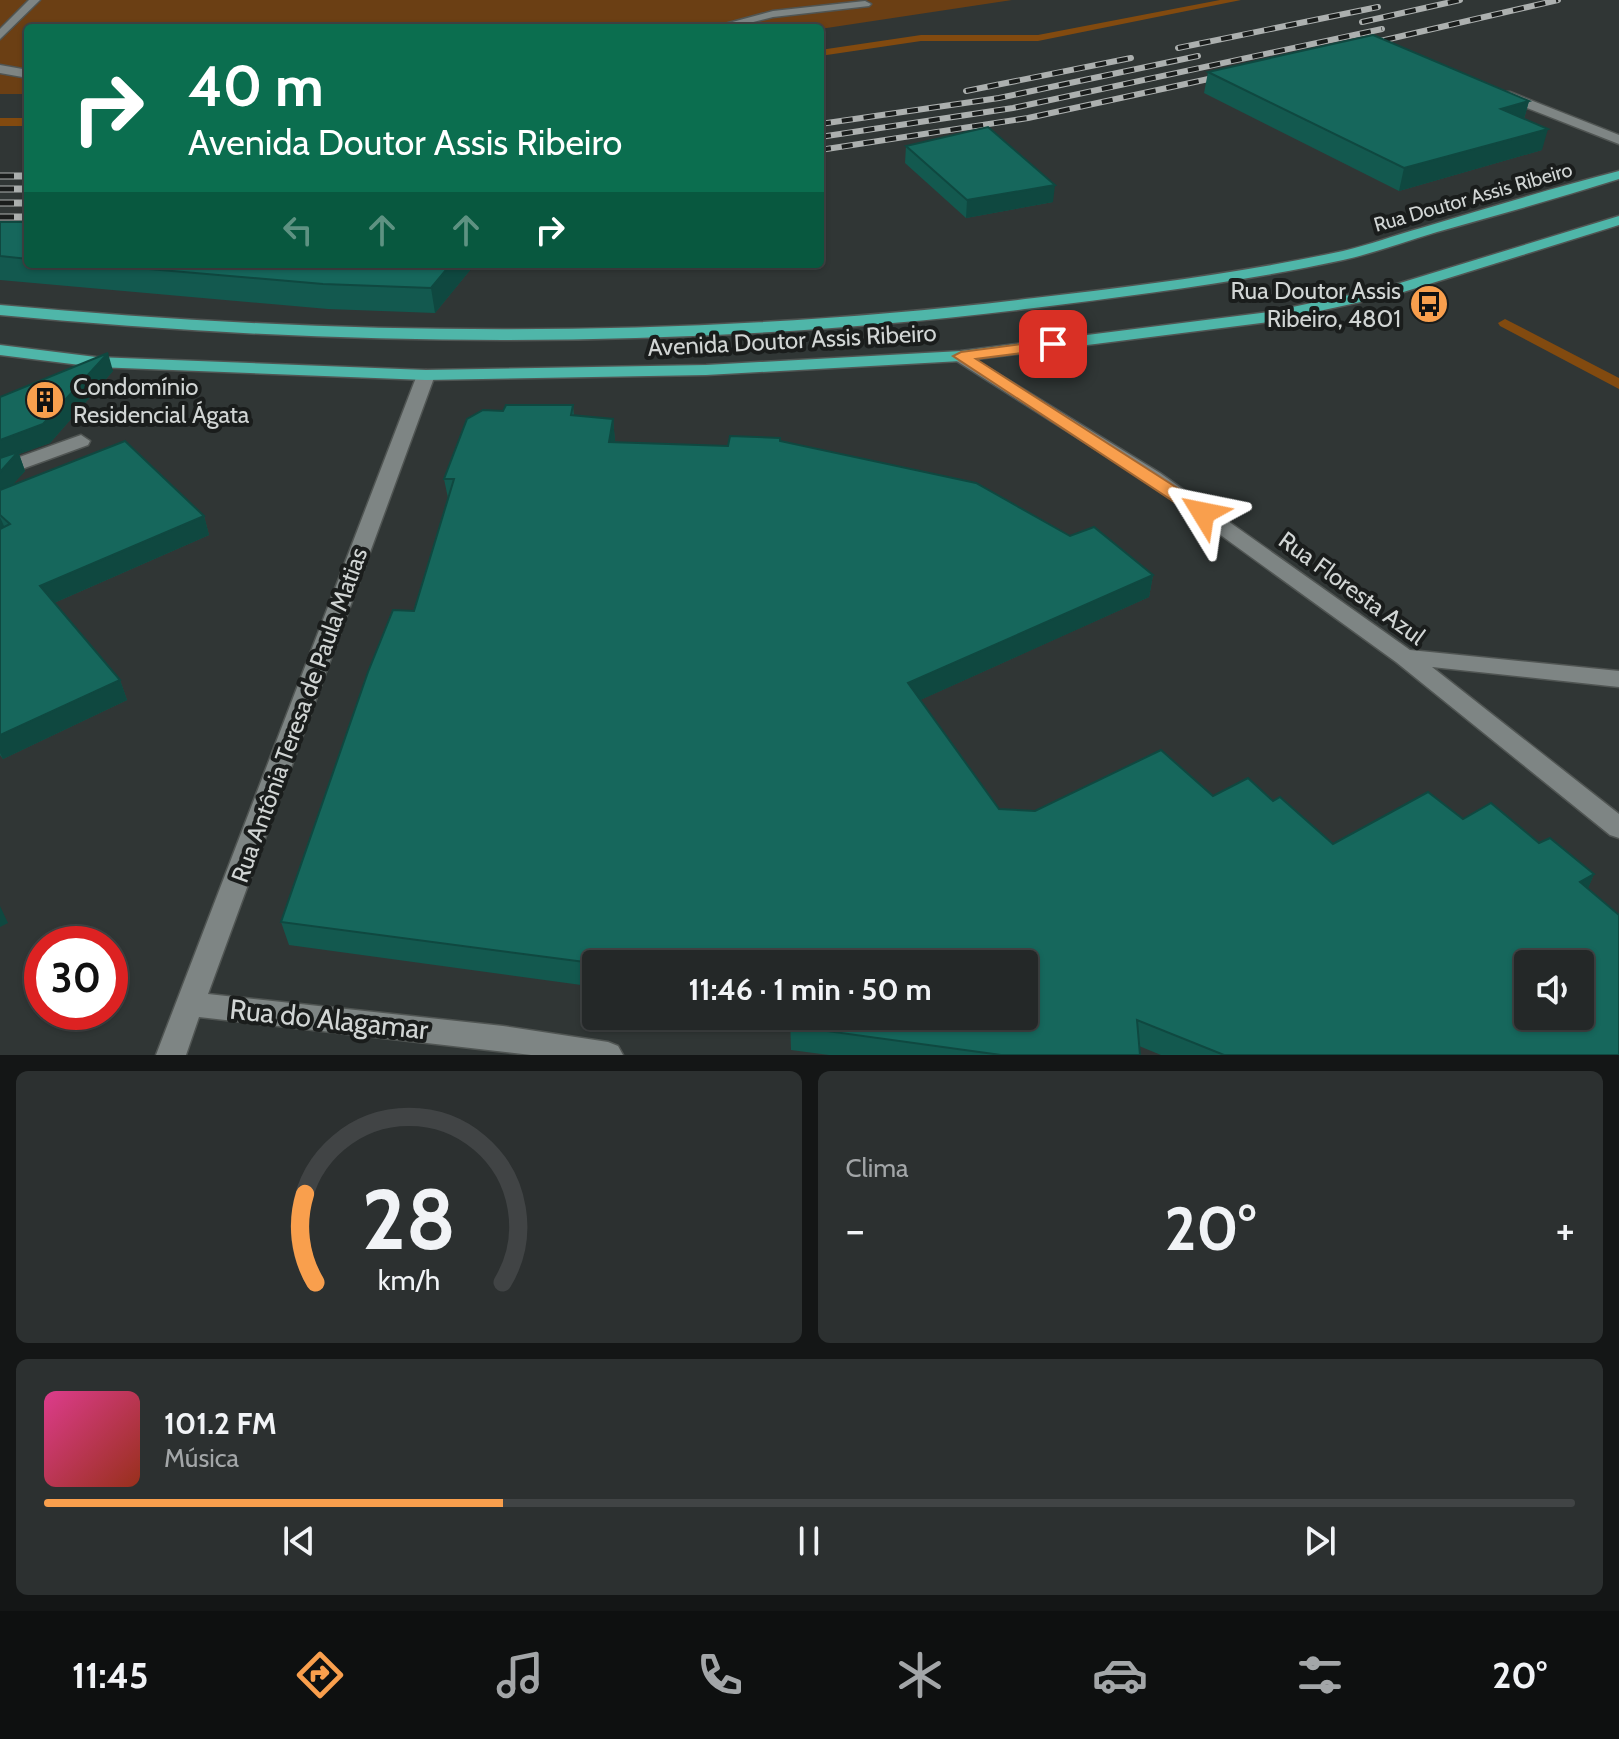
<!DOCTYPE html>
<html lang="pt">
<meta charset="utf-8">
<style>
:root{--surface:#242828;--page:#2c3030;--text:#f1f3f6;--muted:#a3a6a8;--line:#414445;--accent:#f99f4d}
body{margin:0;font-family:Cabin,sans-serif;background:var(--page);color:var(--text);height:100vh;display:flex;flex-direction:column;font-size:30px;white-space:nowrap}
*{box-sizing:border-box;margin:0}
p{font-size:26px;color:var(--muted)}
.icon{flex:none;width:44px;height:44px;fill:none;stroke:currentColor;stroke-width:2;stroke-linecap:round;stroke-linejoin:round}
.map{position:relative;height:1055px;overflow:hidden}
.details{display:flex;flex-direction:column;gap:16px;padding:16px;background:#141616;flex:1}
.details>*{flex:none}
.guide{position:absolute;left:24px;top:24px;width:800px;height:244px;border-radius:8px;box-shadow:0 2px 6px #0004,0 0 0 2px var(--line);background:#0b6e4f;color:#fff;overflow:hidden}
.tools{position:absolute;left:1514px;top:950px;display:grid;gap:16px}
.tools a{display:grid;place-items:center;width:80px;height:80px;border-radius:8px;background:var(--surface);box-shadow:0 2px 6px #0004,0 0 0 2px var(--line);font-size:40px}
.speed{position:absolute;left:24px;top:926px;display:flex;gap:16px;font-size:40px;font-weight:700;text-align:center}
.speed>*{display:grid;place-content:center;width:104px;height:104px;border-radius:50%;background:var(--surface);box-shadow:0 2px 6px #0004,0 0 0 2px var(--line);line-height:1}
.speed .limit{border:12px solid #d22;background:#fff;color:#111}
.pin{position:absolute;display:grid;place-items:center;width:68px;height:68px;color:#fff;margin:-34px;border-radius:16px;box-shadow:0 4px 12px #0006}
.me{position:absolute;width:88px;margin:-44px;rotate:305deg;stroke-linejoin:round;filter:drop-shadow(0 0 6px #0008)}
.turn{display:flex;align-items:center;gap:28px;height:168px;padding:0 32px;font-size:36px}
.turn .icon{width:104px;height:104px;stroke-width:2.5}
.turn b{display:block;font-size:56px;line-height:68px}
.lanes{display:flex;align-items:center;height:76px;padding:0 32px;background:#0003;justify-content:center;gap:40px;direction:ltr}
.lanes .off{opacity:.35}
.big{font-size:60px;font-weight:700;line-height:1.1}
.details .widget{flex:1;display:flex;flex-direction:column;justify-content:center;gap:12px;min-width:0;padding:0 28px;border-radius:12px;background:var(--page)}
.details .dial{align-items:center;gap:0}
.dial svg{height:208px;overflow:visible;fill:none;stroke:var(--line);stroke-width:7;stroke-linecap:round;text-anchor:middle}
.dial text{fill:var(--text);stroke:none}
.song{display:flex;align-items:center;gap:24px}
.cover{width:96px;height:96px;border-radius:12px;background:linear-gradient(135deg,hsl(330 70% 55%),hsl(10 70% 35%))}
.played{height:8px;border-radius:4px;background:linear-gradient(90deg,var(--accent) 30%,var(--line) 30%)}
.keys{display:flex;justify-content:space-around;direction:ltr}
.heat{display:flex;justify-content:space-between;align-items:center;font-size:44px;direction:ltr}
.details .tiles{flex:1;display:grid;gap:16px;grid-template-columns:1fr 1fr}
.widget:last-child{grid-column:span 2}
.trip{position:absolute;left:582px;top:950px;width:456px;height:80px;border-radius:8px;background:var(--surface);box-shadow:0 2px 6px #0004,0 0 0 2px var(--line);font-weight:700;line-height:80px;text-align:center}
.dock{display:flex;height:128px;justify-content:space-around;align-items:center;background:#0e1010;color:var(--muted)}
.dock .icon{width:56px;height:56px}
.dock .on{color:var(--accent)}
.dock b{font-size:36px;color:var(--text)}
.map>svg:first-child{display:block}
</style>
<div class="map">
<svg width="1619" height="1055" viewBox="0 0 1619 1055">
<rect width="100%" height="100%" fill="#303635"/>
<path fill="#6b3f14" d="M 0,0 L 1012,0 L 820,29 L 28,28 L 28,94 L 0,94 Z"/>
<g fill="none" stroke-linecap="round" stroke-linejoin="round">
<path fill="#824a0f" fill-rule="evenodd" d="M 1220,0 L 1241,0 L 1038,41 L 921,41 L 820,56 L 820,50 L 921,35 L 1038,35 Z
M 0,118 L 28,118 L 28,126 L 0,126 Z
M 1505,319 L 1619,378 L 1619,389 L 1500,326 L 1498,323 Z"/>
<g stroke="#505553" stroke-width="3">
<path id="lane" d="M 29,0 L 40,0 L 0,39 L 0,29 Z
M 865,1 L 871,4 L 869,6 L 773,17 L 730,28 L 710,28 L 773,11 Z
M 0,65 L 28,70 L 28,78 L 0,73 Z
M 81,435 L 90,441 L 88,445 L 0,477 L 0,464 Z"/>
</g>
<g stroke="#505553" stroke-width="3">
<path id="street" d="M 1502,92 L 1510,92 L 1619,135 L 1619,144 L 1502,98 Z
M 961,351 L 1160,473 L 1410,650 L 1619,671 L 1619,687 L 1432,667 L 1619,814 L 1619,838 L 1610,835 L 1396,662 L 1146,481 L 955,360 L 952,356 Z
M 426,370 L 435,375 L 208,994 L 503,1026 L 608,1042 L 618,1046 L 623,1055 L 531,1055 L 199,1017 L 186,1055 L 156,1055 L 417,375 Z"/>
</g>
<g stroke="#505553" stroke-width="3">
<path id="primary" d="M 1619,171 L 1619,179 C 1559,198 1498,215 1437,232 C 1406,241 1375,253 1343,260 C 1241,282 1137,295 1034,308 C 685,351 349,348 0,315 L 0,305 C 347,337 687,340 1034,298 C 1137,286 1241,273 1343,251 C 1369,245 1395,235 1421,228 C 1487,208 1553,188 1619,171 Z
M 1619,216 L 1619,225 L 1397,294 L 1269,322 L 961,361 L 706,375 L 426,380 L 96,367 L 0,355 L 0,345 L 96,357 L 426,370 L 706,365 L 961,351 L 1269,312 L 1387,287 Z"/>
</g>
<use href="#lane" fill="#7e8584" fill-rule="evenodd"/>
<use href="#street" fill="#7e8584" fill-rule="evenodd"/>
<use href="#primary" fill="#4fb6a9" fill-rule="evenodd"/>
<g stroke="#acb0af" stroke-width="6">
<path id="rail-far1" d="M 1362,22 L 1460,0
M 1363,45 L 1558,0
M 1178,48 L 1378,7
M 966,91 L 1131,58
M 820,124 L 999,98 L 1198,56
M 820,137 L 1013,108 L 1382,29
M 820,150 L 1028,118 L 1227,75
M 0,176 L 28,176"/>
</g>
<g stroke="#acb0af" stroke-width="7">
<path id="rail" d="M 0,176 L 28,176
M 0,189 L 28,189
M 0,203 L 28,203
M 0,217 L 28,217"/>
</g>
<use href="#rail-far1" stroke="#1a1d1c" stroke-width="4" stroke-dasharray="11" stroke-linecap="butt"/>
<use href="#rail" stroke="#1a1d1c" stroke-width="5" stroke-dasharray="14" stroke-linecap="butt"/>
</g>
<path fill="#13594f" d="M 1208,72 L 1529,101 L 1524,119 L 1542,150 L 1399,191 L 1204,93 Z
M 906,146 L 1053,202 L 966,218 L 905,163 Z
M 0,222 L 28,222 L 28,264 L 475,264 L 435,313 L 328,309 L 0,280 Z
M 113,371 L 50,443 L 19,454 L 25,471 L 12,485 L 204,516 L 209,535 L 54,603 L 120,680 L 127,700 L 3,759 L 0,755 L 0,397 Z
M 573,405 L 574,416 L 613,419 L 615,442 L 728,446 L 780,441 L 1070,536 L 1153,575 L 1149,597 L 920,700 L 999,809 L 1035,811 L 1213,796 L 1273,801 L 1333,844 L 1463,819 L 1539,843 L 1594,874 L 1588,888 L 1619,1055 L 1161,1055 L 1139,1046 L 1140,1055 L 829,1055 L 791,1050 L 790,1016 L 1024,1016 L 596,964 L 596,987 L 289,945 L 281,922 L 414,611 L 448,498 L 444,479 L 503,411 Z"/>
<path fill="#0f4840" d="M 1529,101 L 1523,122 L 1501,109 Z
M 1548,129 L 1542,150 L 1399,191 L 1404,168 Z
M 1055,185 L 1053,202 L 966,218 L 967,200 Z
M 451,264 L 475,264 L 435,313 L 431,288 Z
M 108,353 L 113,371 L 50,443 L 19,454 L 25,471 L 0,499 L 0,440 Z
M 613,419 L 615,440 L 611,463 L 609,442 Z
M 204,516 L 209,535 L 47,606 L 40,586 Z
M 0,517 L 7,533 L 0,535 Z
M 1153,575 L 1149,597 L 907,706 L 908,683 Z
M 120,680 L 127,700 L 3,759 L 0,753 L 0,735 Z
M 1594,874 L 1584,898 L 1580,882 Z
M 0,906 L 8,923 L 0,927 Z"/>
<path fill="#16675c" stroke="#0f4840" stroke-width="2" fill-rule="evenodd" d="M 1373,35 L 1529,101 L 1501,109 L 1548,129 L 1404,168 L 1208,72 Z
M 988,127 L 1055,185 L 967,200 L 906,146 Z
M 0,222 L 28,222 L 28,259 L 0,256 Z
M 91,264 L 451,264 L 431,288 L 323,284 Z
M 108,353 L 43,424 L 0,440 L 0,397 Z
M 506,405 L 573,405 L 571,415 L 613,419 L 609,442 L 728,446 L 730,436 L 780,438 L 780,441 L 976,483 L 1070,536 L 1094,527 L 1153,575 L 908,683 L 999,809 L 1035,811 L 1161,750 L 1213,796 L 1248,778 L 1273,801 L 1280,797 L 1333,844 L 1428,792 L 1463,819 L 1491,803 L 1539,843 L 1550,838 L 1594,874 L 1580,882 L 1619,915 L 1619,1055 L 1224,1055 L 1137,1020 L 1140,1055 L 1001,1055 L 790,1026 L 790,1016 L 1024,1016 L 1024,964 L 600,964 L 281,922 L 368,672 L 393,610 L 414,611 L 454,479 L 444,479 L 467,419 L 483,410 L 503,411 ZM 1528,964 L 1580,964 L 1580,1016 L 1528,1016 Z
M 125,441 L 204,516 L 40,586 L 120,680 L 0,735 L 0,529 L 10,524 L 0,515 L 0,490 Z
M 18,452 L 0,472 L 0,458 Z"/>
<path fill="#f99f4d" stroke="#a26732" stroke-width="2" d="M 1053,340 L 1059,341 L 1059,348 L 976,359 L 1210,509 L 1210,517 L 1197,517 L 953,356 L 961,352 Z"/>
<defs>
<g id="bus-disc" transform="scale(2)"><circle r="9.5" fill="#f99f4d" stroke="#1a1d1c"/><path d="M-5-6H5V4H4V6H2V4H-2V6H-4V4H-5ZM-3.5-4V0h7V-4ZM-3.5 1.2v1.5H-2V1.2ZM2 1.2v1.5H3.5V1.2Z" fill="#111"/></g>
<g id="building-disc" transform="scale(2)"><circle r="9.5" fill="#f99f4d" stroke="#1a1d1c"/><path d="M-4-6H4V6H1V3H-1V6H-4ZM-2.5-4.3h1.7v1.8h-1.7ZM.8-4.3h1.7v1.8H.8ZM-2.5-1h1.7V.8h-1.7ZM.8-1h1.7V.8H.8Z" fill="#111"/></g>
</defs>
<g fill-rule="evenodd">
<use href="#bus-disc" x="1429" y="304"/>
<use href="#building-disc" x="45" y="400"/>
</g>
<g text-anchor="middle" dominant-baseline="central" stroke-width="8" stroke-linejoin="round" paint-order="stroke">
<g font-size="20" fill="#d1d5d4" stroke="#1a1d1c">
<text transform="translate(1473 197) rotate(-16)">Rua Doutor Assis Ribeiro</text>
</g>
<g font-size="24" fill="#d1d5d4" stroke="#1a1d1c" text-anchor="end">
<text x="1401" y="290">Rua Doutor Assis<tspan x="1401" dy="28">Ribeiro, 4801</tspan></text>
<text x="73" y="386" text-anchor="start">Condomínio<tspan x="73" dy="28">Residencial Ágata</tspan></text>
</g>
<g font-size="24" fill="#d1d5d4" stroke="#1a1d1c">
<text transform="translate(792 340) rotate(-3)">Avenida Doutor Assis Ribeiro</text>
<text transform="translate(1352 588) rotate(36)">Rua Floresta Azul</text>
<text transform="translate(299 715) rotate(-70)">Rua Antônia Teresa de Paula Matias</text>
</g>
<g font-size="28" fill="#d1d5d4" stroke="#1a1d1c">
<text transform="translate(329 1019) rotate(6)">Rua do Alagamar</text>
</g>
</g>
</svg>
<div class="tools">
<a><svg class="icon" aria-label="sound" viewBox="0 0 24 24"><path d="M4 9h4l5-4v14l-5-4H4zM17 9q2 3 0 6"/></svg></a>
</div>
<div class="speed"><div class="limit">30</div></div>
<div class="pin" style="left:1053px;top:344px;background:#d93025"><svg class="icon" aria-label="arrive" viewBox="0 0 24 24"><path d="M6 21V4h12l-3 4 3 4H6"/></svg></div>
<svg class="me" style="left:1203px;top:513px" viewBox="-20 -20 40 40"><path d="M0-17L14 15 0 8-14 15z" fill="#f99f4d" stroke="#fff" stroke-width="4"/></svg>
<div class="trip">11:46 · 1 min · 50 m</div>
<div class="guide">
<div class="turn"><svg class="icon" aria-label="right" viewBox="0 0 24 24"><path d="M7 20v-9h11M14 6l5 5-5 5"/></svg><div><b>40 m</b>Avenida Doutor Assis Ribeiro</div></div>
<div class="lanes"><svg class="icon off" aria-label="left" viewBox="0 0 24 24"><path d="M17 20v-9H6M10 6l-5 5 5 5"/></svg><svg class="icon off" aria-label="ahead" viewBox="0 0 24 24"><path d="M12 20V5M6 11l6-6 6 6"/></svg><svg class="icon off" aria-label="ahead" viewBox="0 0 24 24"><path d="M12 20V5M6 11l6-6 6 6"/></svg><svg class="icon" aria-label="right" viewBox="0 0 24 24"><path d="M7 20v-9h11M14 6l5 5-5 5"/></svg></div>
</div>
</div>
<section class="details">
<div class="tiles">
<div class="widget dial"><svg viewBox="0 0 100 80">
<path d="M14 69A42 42 0 1 1 86 69"/>
<path d="M14 69A42 42 0 0 1 10 35" stroke="#f99f4d"/>
<text x="50" y="56" font-size="32" font-weight="700">28</text>
<text x="50" y="72" font-size="11">km/h</text>
</svg></div>
<div class="widget"><p>Clima</p>
<div class="heat"><a>−</a><b class="big">20°</b><a>+</a></div>
</div>
<div class="widget">
<div class="song"><i class="cover"></i><div><b>101.2 FM</b><p>Música</p></div></div>
<div class="played"></div>
<div class="keys"><svg class="icon" aria-label="previous" viewBox="0 0 24 24"><path d="M18 5L8 12l10 7zM5 5v14"/></svg><svg class="icon" aria-label="pause" viewBox="0 0 24 24"><path d="M8 5v14M16 5v14"/></svg><svg class="icon" aria-label="next" viewBox="0 0 24 24"><path d="M6 5l10 7-10 7zM19 5v14"/></svg></div>
</div>
</div>
</section>
<nav class="dock">
<b>11:45</b>
<svg class="icon on" aria-label="directions" viewBox="0 0 24 24"><path d="M12 3l9 9-9 9-9-9zM9 14v-3h6M13 9l2 2-2 2"/></svg>
<svg class="icon" aria-label="music" viewBox="0 0 24 24"><path d="M9 18V5l10-2v13"/><circle cx="6" cy="18" r="3"/><circle cx="16" cy="16" r="3"/></svg>
<svg class="icon" aria-label="phone" viewBox="0 0 24 24"><path d="M5 4h4l2 5-3 2q2 4 5 5l2-3 5 2v4C11 20 4 13 5 4z"/></svg>
<svg class="icon" aria-label="climate" viewBox="0 0 24 24"><path d="M12 3v18M4 7l16 10M4 17L20 7"/></svg>
<svg class="icon" aria-label="car" viewBox="0 0 24 24"><path d="M5 17H2v-5l4-1 3-4h7l3 4 3 1v5h-3M9 17h6M6 11h13"/><circle cx="7" cy="17" r="2"/><circle cx="17" cy="17" r="2"/></svg>
<svg class="icon" aria-label="filters" viewBox="0 0 24 24"><path d="M4 7h16M4 17h16"/><circle cx="9" cy="7" r="2"/><circle cx="15" cy="17" r="2"/></svg>
<b>20°</b>
</nav>
